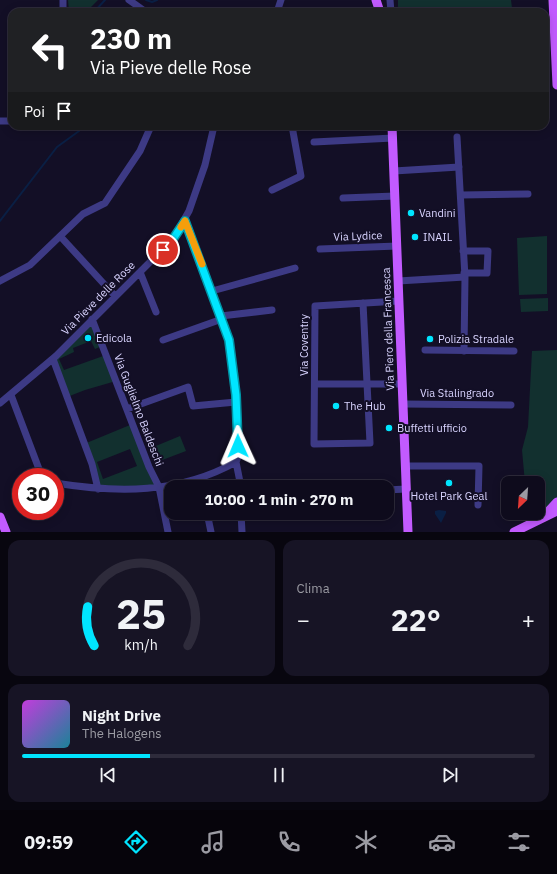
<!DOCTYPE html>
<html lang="it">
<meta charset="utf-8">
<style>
:root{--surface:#0e0b1c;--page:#171425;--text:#f1f3f6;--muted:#9b9ba3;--line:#2e2b3b;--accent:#00e5ff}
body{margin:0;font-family:"IBM Plex Sans",sans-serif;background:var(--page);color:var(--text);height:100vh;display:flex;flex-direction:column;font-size:15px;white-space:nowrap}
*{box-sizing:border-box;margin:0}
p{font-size:13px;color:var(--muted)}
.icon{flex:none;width:22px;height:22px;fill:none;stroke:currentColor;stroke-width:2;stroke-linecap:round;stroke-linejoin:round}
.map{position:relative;height:532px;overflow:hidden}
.drawer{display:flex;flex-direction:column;gap:8px;padding:8px;background:#08060f;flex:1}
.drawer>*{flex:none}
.banner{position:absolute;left:8px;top:8px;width:541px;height:122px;border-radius:12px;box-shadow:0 2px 10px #0003,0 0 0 1px var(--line);background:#202124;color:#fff;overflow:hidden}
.needle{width:26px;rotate:205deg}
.buttons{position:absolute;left:501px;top:476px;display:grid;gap:8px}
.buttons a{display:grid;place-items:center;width:44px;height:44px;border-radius:8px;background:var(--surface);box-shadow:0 2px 10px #0003,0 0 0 1px var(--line);font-size:20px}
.speed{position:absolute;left:12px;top:468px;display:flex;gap:8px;font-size:20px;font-weight:700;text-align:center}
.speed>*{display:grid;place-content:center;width:52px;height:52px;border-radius:50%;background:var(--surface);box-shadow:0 2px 10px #0003,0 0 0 1px var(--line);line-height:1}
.speed .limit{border:6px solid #d22;background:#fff;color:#111}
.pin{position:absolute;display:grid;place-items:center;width:34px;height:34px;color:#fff;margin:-17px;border:2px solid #fff;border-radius:50%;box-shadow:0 1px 4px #0007}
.me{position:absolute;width:44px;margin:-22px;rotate:359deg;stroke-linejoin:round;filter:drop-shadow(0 0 3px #0008)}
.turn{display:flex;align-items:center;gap:14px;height:84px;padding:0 16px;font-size:18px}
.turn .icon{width:52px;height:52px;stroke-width:2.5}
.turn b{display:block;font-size:28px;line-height:34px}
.then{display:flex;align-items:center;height:38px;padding:0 16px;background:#0003;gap:8px;font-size:15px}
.big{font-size:30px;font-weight:700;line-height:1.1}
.drawer .widget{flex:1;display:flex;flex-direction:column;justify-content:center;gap:6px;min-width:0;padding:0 14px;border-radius:12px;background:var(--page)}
.drawer .dial{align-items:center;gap:0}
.dial svg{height:104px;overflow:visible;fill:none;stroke:var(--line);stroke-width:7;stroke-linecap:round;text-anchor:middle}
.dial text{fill:var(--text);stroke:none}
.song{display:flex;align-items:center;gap:12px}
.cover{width:48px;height:48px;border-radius:6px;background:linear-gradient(135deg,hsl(290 70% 55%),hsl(190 70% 35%))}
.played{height:4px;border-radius:2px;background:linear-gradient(90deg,var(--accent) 25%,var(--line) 25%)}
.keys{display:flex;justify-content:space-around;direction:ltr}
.heat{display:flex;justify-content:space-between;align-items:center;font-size:22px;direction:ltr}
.drawer .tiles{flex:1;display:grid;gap:8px;grid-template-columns:1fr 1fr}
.widget:last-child{grid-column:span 2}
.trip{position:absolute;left:164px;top:480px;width:230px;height:40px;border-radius:12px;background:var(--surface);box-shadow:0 2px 10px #0003,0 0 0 1px var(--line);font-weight:700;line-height:40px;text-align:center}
.menu{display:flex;height:64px;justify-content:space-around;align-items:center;background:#06040b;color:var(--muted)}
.menu .icon{width:28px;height:28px}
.menu .on{color:var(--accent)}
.menu b{font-size:18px;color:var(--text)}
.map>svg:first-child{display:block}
</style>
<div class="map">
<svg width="557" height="532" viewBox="0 0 557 532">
<rect width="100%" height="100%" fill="#130f26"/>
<path fill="#12302f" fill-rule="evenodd" d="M 68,0 L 98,0 L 91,7 L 90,12 L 69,12 Z
M 398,0 L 511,0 L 512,8 L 509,8 L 509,12 L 398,12 Z
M 547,236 L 547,294 L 519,295 L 517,238 Z
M 548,298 L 548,311 L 521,312 L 520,299 Z
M 92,319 L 102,346 L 95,349 L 91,341 L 73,348 L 74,352 L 59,359 L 64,370 L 106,355 L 116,381 L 85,390 L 67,397 L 53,359 Z
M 557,350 L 557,498 L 546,509 L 538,513 L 538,483 L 525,483 L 522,450 L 528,427 L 532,351 Z
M 130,425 L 159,487 L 98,489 L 84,444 ZM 130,449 L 137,466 L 103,479 L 97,462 Z
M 180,436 L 186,451 L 157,462 L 151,448 Z"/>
<path fill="#0a1f44" d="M 439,510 L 446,511 L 446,513 L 441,523 L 435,514 L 435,511 Z"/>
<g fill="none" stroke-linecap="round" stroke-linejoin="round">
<path stroke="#0a1f44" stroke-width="2" d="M 146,0 L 152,2 L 157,0
M 94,12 L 105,0
M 0,221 L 57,147 L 79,131 L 82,126"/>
<path stroke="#3d3a85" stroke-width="7" d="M 63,0 L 63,12
M 129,0 L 146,12
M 390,0 L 391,12
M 277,12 L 281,0
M 0,121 L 12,121
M 314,142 L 393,138
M 394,171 L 459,167
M 272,190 L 301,176 L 292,126
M 461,195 L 528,194
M 343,198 L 395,196
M 185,221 L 229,341 L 236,395 L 238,457 L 236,462
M 60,236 L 115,296
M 320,249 L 397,246
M 463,251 L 488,251 L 487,273 L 464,273
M 140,272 L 156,312
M 0,281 L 30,265 L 83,214 L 105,203 L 140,151 L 151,126
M 398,281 L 465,277 L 457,137
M 212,291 L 295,268
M 363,303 L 370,443 L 314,444 L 315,306 L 399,301
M 221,316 L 272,310
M 92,319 L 149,467 L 159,487 L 168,532
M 163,340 L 222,319
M 425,350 L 514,351
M 464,351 L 465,277
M 53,359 L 92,464 L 98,489
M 315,384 L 401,384
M 11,395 L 42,477
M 0,403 L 56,356 L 173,239 L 189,211 L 205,165 L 214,126
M 403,404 L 511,405
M 127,409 L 188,387 L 193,406 L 236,402
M 236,462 L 241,487
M 405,466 L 479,466 L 478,505
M 55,483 C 117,493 179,494 236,462
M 387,490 L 406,489
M 207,513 L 211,532
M 241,513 L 242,532"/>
<path stroke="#c25bff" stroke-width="9" d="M 376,0 L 380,12
M 553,0 L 557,85
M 392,126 L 408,532
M 546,514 L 557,502
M 0,517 L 6,532
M 514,532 L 557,511"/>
</g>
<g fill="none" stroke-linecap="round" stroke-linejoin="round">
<g stroke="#0095a6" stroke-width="10">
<path id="route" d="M 163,250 L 173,239 L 185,221 L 229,340 L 236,395 L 238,446"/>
</g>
<use href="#route" stroke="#00e5ff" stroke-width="7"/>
<path stroke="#f59e0b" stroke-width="7" d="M 181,227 L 185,221 L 202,264"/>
</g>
<g fill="#00e5ff" stroke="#130f26" stroke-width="1.5">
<circle cx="411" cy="213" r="4"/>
<circle cx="415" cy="237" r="4"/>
<circle cx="88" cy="338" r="4"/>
<circle cx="430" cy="339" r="4"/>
<circle cx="336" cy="406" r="4"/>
<circle cx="389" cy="428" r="4"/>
<circle cx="449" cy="483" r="4"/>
</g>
<g text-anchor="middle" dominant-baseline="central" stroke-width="4" stroke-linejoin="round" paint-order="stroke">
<g font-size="11" fill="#d9d4ff" stroke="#130f26" text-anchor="start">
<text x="419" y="213">Vandini</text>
<text x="423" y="237">INAIL</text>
<text x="96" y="338">Edicola</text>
<text x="438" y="339">Polizia Stradale</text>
<text x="344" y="406">The Hub</text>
<text x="397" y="428">Buffetti ufficio</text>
<text x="449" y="496" text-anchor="middle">Hotel Park Geal</text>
</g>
<g font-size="11" fill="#d9d4ff" stroke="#130f26">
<text transform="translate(358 236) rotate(-2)">Via Lydice</text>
<text transform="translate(98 298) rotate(-45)">Via Pieve delle Rose</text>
<text transform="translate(388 329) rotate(-92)">Via Piero della Francesca</text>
<text transform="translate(304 345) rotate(-90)">Via Coventry</text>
<text x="457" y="393">Via Stalingrado</text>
<text transform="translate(139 410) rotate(69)">Via Guglielmo Baldeschi</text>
</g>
</g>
</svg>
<div class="buttons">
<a><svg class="needle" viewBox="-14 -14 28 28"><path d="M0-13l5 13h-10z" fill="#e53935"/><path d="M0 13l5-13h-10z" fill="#9b9ba3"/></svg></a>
</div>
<div class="speed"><div class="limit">30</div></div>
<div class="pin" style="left:163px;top:250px;background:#d93025"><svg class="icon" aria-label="arrive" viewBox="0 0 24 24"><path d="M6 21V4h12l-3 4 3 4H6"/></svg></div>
<svg class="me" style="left:238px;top:446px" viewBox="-20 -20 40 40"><path d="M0-17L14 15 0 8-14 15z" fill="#00e5ff" stroke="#fff" stroke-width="4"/></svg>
<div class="trip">10:00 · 1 min · 270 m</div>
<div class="banner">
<div class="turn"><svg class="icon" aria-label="left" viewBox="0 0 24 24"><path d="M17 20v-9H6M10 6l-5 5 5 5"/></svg><div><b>230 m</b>Via Pieve delle Rose</div></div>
<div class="then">Poi<svg class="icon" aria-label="arrive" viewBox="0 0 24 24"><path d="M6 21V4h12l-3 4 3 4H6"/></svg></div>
</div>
</div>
<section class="drawer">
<div class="tiles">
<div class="widget dial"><svg viewBox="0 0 100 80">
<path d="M14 69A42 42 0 1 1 86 69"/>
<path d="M14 69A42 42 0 0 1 9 39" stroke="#00e5ff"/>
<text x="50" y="56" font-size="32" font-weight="700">25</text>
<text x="50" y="72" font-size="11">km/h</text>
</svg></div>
<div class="widget"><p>Clima</p>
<div class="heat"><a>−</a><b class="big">22°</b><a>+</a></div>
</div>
<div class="widget">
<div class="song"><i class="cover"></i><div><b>Night Drive</b><p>The Halogens</p></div></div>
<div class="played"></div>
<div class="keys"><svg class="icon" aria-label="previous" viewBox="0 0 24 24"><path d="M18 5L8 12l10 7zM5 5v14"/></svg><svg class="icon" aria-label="pause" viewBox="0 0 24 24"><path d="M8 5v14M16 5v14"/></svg><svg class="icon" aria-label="next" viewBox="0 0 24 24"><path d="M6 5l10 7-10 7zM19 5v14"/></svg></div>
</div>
</div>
</section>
<nav class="menu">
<b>09:59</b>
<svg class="icon on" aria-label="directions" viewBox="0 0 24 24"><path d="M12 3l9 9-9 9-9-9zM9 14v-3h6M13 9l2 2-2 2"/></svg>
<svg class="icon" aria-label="music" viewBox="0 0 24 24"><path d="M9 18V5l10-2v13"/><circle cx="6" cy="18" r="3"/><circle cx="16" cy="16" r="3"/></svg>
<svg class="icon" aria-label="phone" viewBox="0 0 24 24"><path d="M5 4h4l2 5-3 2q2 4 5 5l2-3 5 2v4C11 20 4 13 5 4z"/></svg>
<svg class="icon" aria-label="climate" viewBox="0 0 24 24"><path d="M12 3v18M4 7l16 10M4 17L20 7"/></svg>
<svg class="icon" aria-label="car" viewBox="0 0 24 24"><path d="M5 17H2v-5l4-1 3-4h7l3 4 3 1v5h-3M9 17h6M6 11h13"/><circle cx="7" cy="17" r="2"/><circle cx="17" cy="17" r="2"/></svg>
<svg class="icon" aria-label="filters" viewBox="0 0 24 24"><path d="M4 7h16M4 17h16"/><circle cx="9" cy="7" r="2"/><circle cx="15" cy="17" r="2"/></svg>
</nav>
